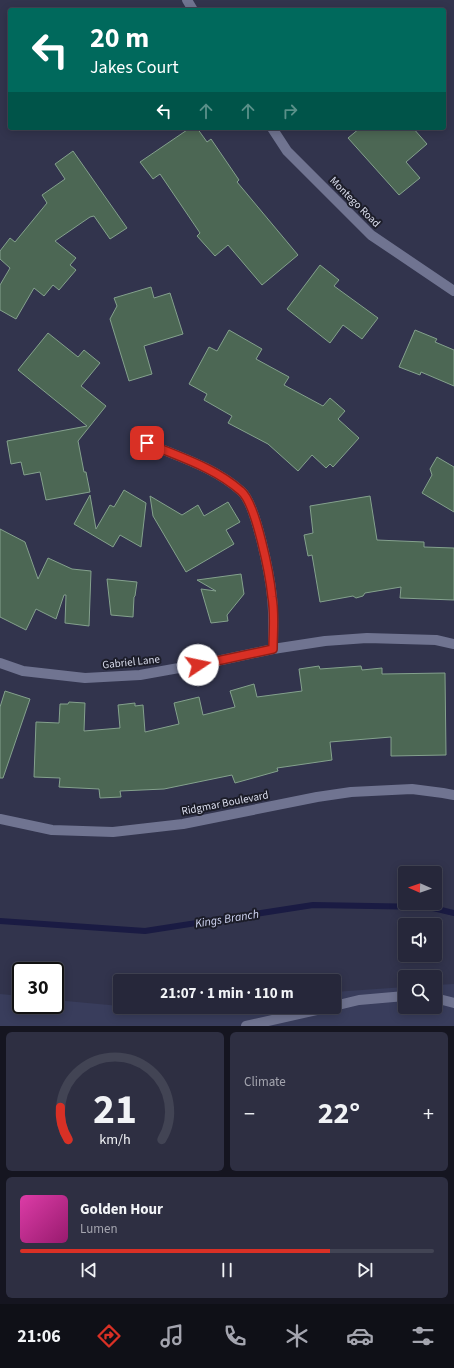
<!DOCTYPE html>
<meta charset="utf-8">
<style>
:root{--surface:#26273a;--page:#2e2f42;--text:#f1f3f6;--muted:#a4a5af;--line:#424454;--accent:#d93025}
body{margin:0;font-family:"Source Sans 3",sans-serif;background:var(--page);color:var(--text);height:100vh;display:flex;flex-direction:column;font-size:15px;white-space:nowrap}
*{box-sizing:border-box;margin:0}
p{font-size:13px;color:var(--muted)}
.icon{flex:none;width:22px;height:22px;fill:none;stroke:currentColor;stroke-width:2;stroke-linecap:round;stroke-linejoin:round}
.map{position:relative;height:1026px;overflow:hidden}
.panel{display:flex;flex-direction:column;gap:6px;padding:6px;background:#151520;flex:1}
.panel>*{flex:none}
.banner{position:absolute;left:8px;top:8px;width:438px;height:122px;border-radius:4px;box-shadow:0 2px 10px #0003,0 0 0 1px var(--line);background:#00695c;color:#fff;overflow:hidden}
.needle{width:26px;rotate:272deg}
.buttons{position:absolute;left:398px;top:866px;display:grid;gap:8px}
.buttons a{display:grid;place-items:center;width:44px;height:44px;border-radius:4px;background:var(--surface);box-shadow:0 2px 10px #0003,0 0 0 1px var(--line);font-size:20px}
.speed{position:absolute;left:12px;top:962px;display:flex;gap:8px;font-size:20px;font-weight:700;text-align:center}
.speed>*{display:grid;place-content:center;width:52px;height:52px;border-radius:50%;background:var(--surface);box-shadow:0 2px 10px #0003,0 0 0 1px var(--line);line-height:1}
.speed .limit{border:2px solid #111;border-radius:6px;background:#fff;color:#111}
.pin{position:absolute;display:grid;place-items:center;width:34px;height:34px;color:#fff;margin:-17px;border-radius:8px;box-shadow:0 2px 6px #0006}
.me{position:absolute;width:44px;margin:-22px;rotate:79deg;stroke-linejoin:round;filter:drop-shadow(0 0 3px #0008)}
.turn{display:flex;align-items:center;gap:14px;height:84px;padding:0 16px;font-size:18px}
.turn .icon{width:52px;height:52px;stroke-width:2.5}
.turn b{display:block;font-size:28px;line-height:34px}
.lanes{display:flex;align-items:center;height:38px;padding:0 16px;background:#0003;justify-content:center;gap:20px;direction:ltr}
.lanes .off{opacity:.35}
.big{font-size:30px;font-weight:700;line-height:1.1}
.panel .widget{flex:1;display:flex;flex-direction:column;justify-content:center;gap:6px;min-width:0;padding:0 14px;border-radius:6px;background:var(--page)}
.panel .dial{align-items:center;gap:0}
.dial svg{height:104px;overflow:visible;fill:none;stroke:var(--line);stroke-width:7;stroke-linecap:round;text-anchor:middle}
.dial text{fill:var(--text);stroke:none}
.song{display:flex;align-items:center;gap:12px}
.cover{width:48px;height:48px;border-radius:6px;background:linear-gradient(135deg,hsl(320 70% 55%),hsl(320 70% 35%))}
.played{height:4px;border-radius:2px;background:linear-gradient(90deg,var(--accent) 75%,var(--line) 75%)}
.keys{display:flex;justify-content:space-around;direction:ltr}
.heat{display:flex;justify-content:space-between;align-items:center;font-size:22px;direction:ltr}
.panel .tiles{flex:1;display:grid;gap:6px;grid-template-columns:1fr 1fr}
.widget:last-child{grid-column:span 2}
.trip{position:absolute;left:113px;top:974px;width:228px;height:40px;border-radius:4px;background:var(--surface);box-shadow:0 2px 10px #0003,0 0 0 1px var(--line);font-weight:700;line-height:40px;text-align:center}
.dock{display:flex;height:64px;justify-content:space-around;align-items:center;background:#0f1017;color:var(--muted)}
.dock .icon{width:28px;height:28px}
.dock .on{color:var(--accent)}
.dock b{font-size:18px;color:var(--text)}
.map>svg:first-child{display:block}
</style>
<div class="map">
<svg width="454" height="1026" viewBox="0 0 454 1026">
<rect width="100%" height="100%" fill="#32344d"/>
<path fill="#393d5c" d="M 454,984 L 454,1026 L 0,1026 L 0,994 L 21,996 L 21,1005 L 55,1005 L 55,1000 L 120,1006 L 120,1007 L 334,1007 L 334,992 L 405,987 L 405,1007 L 435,1007 L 435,985 Z"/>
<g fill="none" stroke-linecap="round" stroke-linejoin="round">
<path stroke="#1a1b43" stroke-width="6" d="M 0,921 L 145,931 L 313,905 L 429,907 L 454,913"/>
</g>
<path fill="#4c6754" stroke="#84a18d" d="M 190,128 L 197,128 L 207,142 L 211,139 L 239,180 L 237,182 L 298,255 L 262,285 L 228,245 L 215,256 L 197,236 L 200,233 L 160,174 L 153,179 L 140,162 Z
M 360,128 L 413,128 L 427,144 L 406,162 L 420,178 L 399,195 L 348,138 Z
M 73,151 L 127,228 L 110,239 L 94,216 L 90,217 L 55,241 L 76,258 L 70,265 L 76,270 L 59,290 L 53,285 L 44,296 L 34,288 L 16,319 L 0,310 L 0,285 L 10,268 L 0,259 L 0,251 L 10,238 L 15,242 L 47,203 L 42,195 L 65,179 L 55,164 Z
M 320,265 L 339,280 L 334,286 L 378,318 L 362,339 L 343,325 L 330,343 L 287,309 Z
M 151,287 L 154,298 L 170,293 L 183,334 L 144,346 L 152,374 L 129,381 L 110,319 L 117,306 L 114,298 Z
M 229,330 L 262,349 L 256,359 L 289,377 L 284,385 L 323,406 L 330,398 L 345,411 L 338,419 L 359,438 L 333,467 L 330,464 L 326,468 L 312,455 L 298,471 L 268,444 L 228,423 L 232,416 L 204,400 L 207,394 L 189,384 L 209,347 L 217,351 Z
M 415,330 L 437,339 L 435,342 L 454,350 L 454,386 L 421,372 L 420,375 L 399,367 Z
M 48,333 L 78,357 L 84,350 L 100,363 L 81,386 L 106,406 L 78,441 L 84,472 L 86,472 L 90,492 L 46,500 L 40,472 L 24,475 L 21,462 L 11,464 L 7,441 L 87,426 L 18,370 Z
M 437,457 L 454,467 L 454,512 L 422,493 L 432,475 L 430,469 Z
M 124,490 L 146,503 L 141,547 L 120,535 L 113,547 L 74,524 L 90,495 L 96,529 L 110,505 L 114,507 Z
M 150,496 L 182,515 L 198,505 L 204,516 L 228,502 L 240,522 L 226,530 L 234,544 L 186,572 L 153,516 Z
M 370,496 L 377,540 L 424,542 L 424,547 L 454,548 L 454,600 L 400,598 L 401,587 L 365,593 L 363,596 L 356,598 L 353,596 L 320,602 L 312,555 L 308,556 L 304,535 L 313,533 L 310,506 Z
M 0,529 L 25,542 L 38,579 L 48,558 L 72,569 L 91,571 L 89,626 L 65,623 L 66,595 L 64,595 L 56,619 L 36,609 L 26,630 L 0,617 Z
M 241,574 L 244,594 L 227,615 L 228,621 L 211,623 L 201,589 L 216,591 L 197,580 Z
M 107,579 L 137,582 L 135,596 L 134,597 L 133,617 L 111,615 Z
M 319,666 L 320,669 L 361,666 L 362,670 L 382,668 L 382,674 L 445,673 L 446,755 L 391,756 L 391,737 L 330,742 L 332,760 L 277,768 L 278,771 L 235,783 L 232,775 L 164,789 L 120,791 L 121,797 L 100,798 L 99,789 L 59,787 L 60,778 L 34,777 L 36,722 L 59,723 L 60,704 L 68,704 L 69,702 L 85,703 L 84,731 L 120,728 L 118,705 L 135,703 L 135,706 L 143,705 L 145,732 L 179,724 L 174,703 L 199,697 L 203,715 L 235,707 L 230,691 L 254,684 L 257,697 L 302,691 L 299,669 Z
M 5,691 L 30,699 L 3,778 L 0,778 L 0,707 Z"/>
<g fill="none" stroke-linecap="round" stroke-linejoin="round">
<path stroke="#707491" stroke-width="10" d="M 187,0 L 193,10
M 272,128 L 287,151 L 371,235 L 454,291
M 147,443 C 179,457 214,467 241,491 C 256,503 270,576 272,597 C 274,614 273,632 273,649
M 0,663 L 23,671 L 85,678 L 140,675 L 212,662 L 273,649 L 325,641 L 367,638 L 436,640 L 454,644
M 0,819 L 52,830 L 113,832 L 183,824 L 317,797 L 351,792 L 412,789 L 443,793 L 454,795
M 435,998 L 454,1003
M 334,1006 L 359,1000 L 405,996
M 246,1026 L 330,1007"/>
</g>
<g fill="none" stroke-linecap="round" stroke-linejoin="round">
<g stroke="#8d1f18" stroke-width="10">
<path id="route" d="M 147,443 C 179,457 214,467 241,491 C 256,503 270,576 272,597 C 275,614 273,632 273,649 L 198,665"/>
</g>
<use href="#route" stroke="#d93025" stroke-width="7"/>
</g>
<g text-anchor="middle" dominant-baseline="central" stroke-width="4" stroke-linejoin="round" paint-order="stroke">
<g font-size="11" fill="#dbdeee" stroke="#1c1d29">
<text transform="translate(355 202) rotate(45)">Montego Road</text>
<text transform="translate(131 662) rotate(-6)">Gabriel Lane</text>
<text transform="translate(225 803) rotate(-11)">Ridgmar Boulevard</text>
</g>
<g font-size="12" font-style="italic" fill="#d4d9f7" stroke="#1c1d29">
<text transform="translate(227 919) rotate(-9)">Kings Branch</text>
</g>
</g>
</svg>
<div class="buttons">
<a><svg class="needle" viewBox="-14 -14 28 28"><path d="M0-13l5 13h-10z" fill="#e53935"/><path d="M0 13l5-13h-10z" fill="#a4a5af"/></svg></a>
<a><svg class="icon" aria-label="sound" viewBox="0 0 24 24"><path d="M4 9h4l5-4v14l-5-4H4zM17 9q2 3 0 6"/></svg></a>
<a><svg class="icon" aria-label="search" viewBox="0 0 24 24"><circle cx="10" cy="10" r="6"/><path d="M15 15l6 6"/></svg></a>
</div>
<div class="speed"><div class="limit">30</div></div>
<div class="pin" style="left:147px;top:443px;background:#d93025"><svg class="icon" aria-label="arrive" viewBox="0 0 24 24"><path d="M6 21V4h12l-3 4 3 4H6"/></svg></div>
<svg class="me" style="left:198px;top:665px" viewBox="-20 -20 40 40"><circle r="19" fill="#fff"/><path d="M0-13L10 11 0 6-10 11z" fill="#d93025"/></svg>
<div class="trip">21:07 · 1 min · 110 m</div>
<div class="banner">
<div class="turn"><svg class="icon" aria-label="left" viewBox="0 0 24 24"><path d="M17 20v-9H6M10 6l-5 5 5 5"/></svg><div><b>20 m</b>Jakes Court</div></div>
<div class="lanes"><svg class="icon" aria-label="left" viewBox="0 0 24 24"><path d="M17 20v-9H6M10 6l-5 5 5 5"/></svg><svg class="icon off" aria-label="ahead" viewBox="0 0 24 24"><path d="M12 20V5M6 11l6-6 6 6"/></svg><svg class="icon off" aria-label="ahead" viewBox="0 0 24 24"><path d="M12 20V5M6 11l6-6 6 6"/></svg><svg class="icon off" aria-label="right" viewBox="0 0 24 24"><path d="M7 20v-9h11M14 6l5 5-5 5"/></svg></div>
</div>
</div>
<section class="panel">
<div class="tiles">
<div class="widget dial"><svg viewBox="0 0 100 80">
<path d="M14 69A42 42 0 1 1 86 69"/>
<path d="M14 69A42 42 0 0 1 8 44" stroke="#d93025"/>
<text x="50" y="56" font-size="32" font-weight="700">21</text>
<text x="50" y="72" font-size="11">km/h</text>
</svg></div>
<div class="widget"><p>Climate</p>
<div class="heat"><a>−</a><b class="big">22°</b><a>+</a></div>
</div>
<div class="widget">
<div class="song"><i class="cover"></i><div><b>Golden Hour</b><p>Lumen</p></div></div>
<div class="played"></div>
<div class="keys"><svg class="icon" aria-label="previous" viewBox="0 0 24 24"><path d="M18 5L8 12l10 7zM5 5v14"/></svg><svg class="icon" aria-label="pause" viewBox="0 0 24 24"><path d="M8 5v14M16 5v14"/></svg><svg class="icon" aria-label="next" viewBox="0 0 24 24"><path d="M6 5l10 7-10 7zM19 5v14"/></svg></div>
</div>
</div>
</section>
<nav class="dock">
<b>21:06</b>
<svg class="icon on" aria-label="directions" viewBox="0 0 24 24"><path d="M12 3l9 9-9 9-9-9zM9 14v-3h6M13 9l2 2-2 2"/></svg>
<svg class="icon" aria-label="music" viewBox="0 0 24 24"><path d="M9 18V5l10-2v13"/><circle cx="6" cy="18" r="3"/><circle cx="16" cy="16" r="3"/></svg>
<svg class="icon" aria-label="phone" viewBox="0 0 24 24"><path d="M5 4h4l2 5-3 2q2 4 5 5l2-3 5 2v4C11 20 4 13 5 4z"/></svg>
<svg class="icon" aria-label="climate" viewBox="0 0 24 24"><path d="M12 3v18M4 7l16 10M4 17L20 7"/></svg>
<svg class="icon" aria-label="car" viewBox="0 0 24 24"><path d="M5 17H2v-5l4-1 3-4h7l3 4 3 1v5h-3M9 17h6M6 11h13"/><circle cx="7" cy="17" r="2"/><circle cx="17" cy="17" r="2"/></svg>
<svg class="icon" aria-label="filters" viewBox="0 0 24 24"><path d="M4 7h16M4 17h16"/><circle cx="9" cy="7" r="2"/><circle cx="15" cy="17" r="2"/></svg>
</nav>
